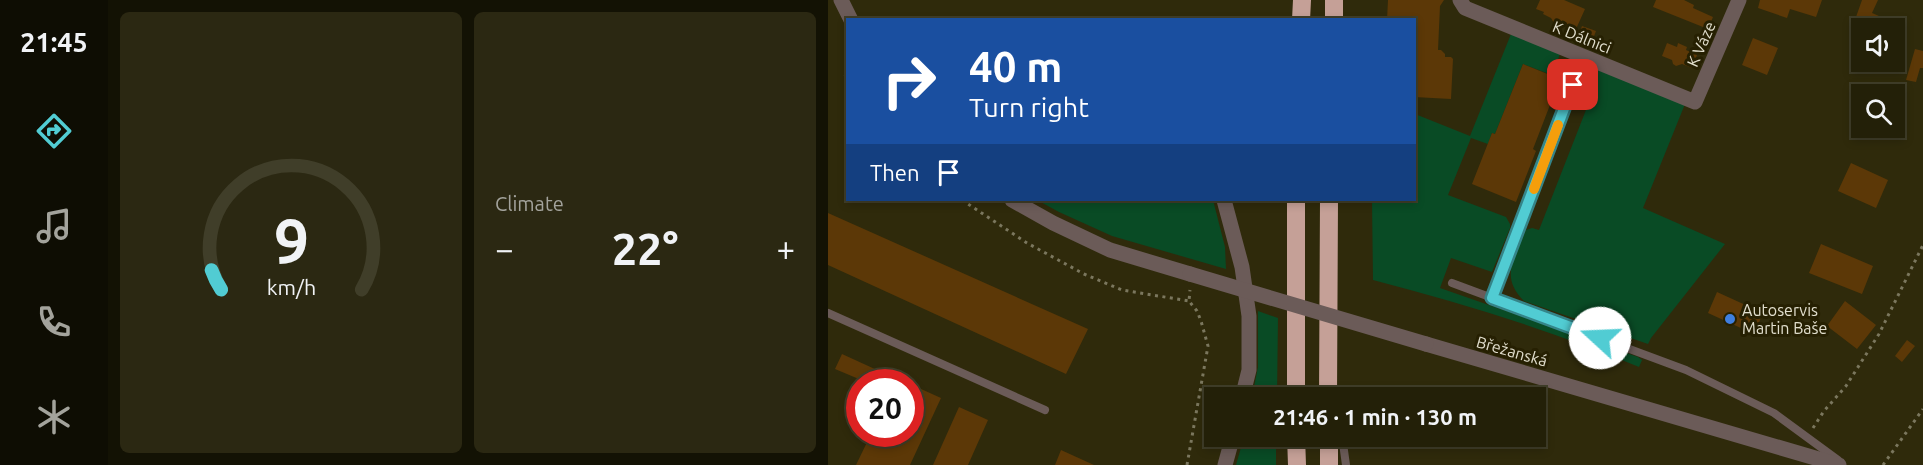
<!DOCTYPE html>
<meta charset="utf-8">
<style>
:root{--surface:#232008;--page:#2b2812;--text:#f1f3f6;--muted:#a3a39c;--line:#403e29;--accent:#51ccd3}
body{margin:0;font-family:Ubuntu,sans-serif;background:var(--page);color:var(--text);height:100vh;display:flex;flex-direction:column;font-size:22px;white-space:nowrap}
*{box-sizing:border-box;margin:0}
p{font-size:20px;color:var(--muted)}
.icon{flex:none;width:33px;height:33px;fill:none;stroke:currentColor;stroke-width:2;stroke-linecap:round;stroke-linejoin:round}
.map{position:relative;flex:1;overflow:hidden}
.drawer{display:flex;flex-direction:column;gap:12px;padding:12px;background:#131204;width:720px}
.drawer>*{flex:none}
.hud{position:absolute;left:18px;top:18px;width:570px;height:183px;border-radius:0px;box-shadow:0 3px 9px #0003,0 0 0 2px var(--line);background:#1a4fa0;color:#fff;overflow:hidden}
.tools{position:absolute;left:1023px;top:18px;display:grid;gap:12px}
.tools a{display:grid;place-items:center;width:54px;height:54px;border-radius:0px;background:var(--surface);box-shadow:0 3px 9px #0003,0 0 0 2px var(--line);font-size:30px}
.speed{position:absolute;left:18px;top:369px;display:flex;gap:12px;font-size:30px;font-weight:700;text-align:center}
.speed>*{display:grid;place-content:center;width:78px;height:78px;border-radius:50%;background:var(--surface);box-shadow:0 3px 9px #0003,0 0 0 2px var(--line);line-height:1}
.speed .limit{border:9px solid #d22;background:#fff;color:#111}
.pin{position:absolute;display:grid;place-items:center;width:51px;height:51px;color:#fff;margin:-26px;border-radius:12px;box-shadow:0 3px 9px #0006}
.me{position:absolute;width:66px;margin:-33px;rotate:290deg;stroke-linejoin:round;filter:drop-shadow(0 0 4px #0008)}
.turn{display:flex;align-items:center;gap:21px;height:126px;padding:0 24px;font-size:27px}
.turn .icon{width:78px;height:78px;stroke-width:2.5}
.turn b{display:block;font-size:42px;line-height:51px}
.then{display:flex;align-items:center;height:57px;padding:0 24px;background:#0003;gap:12px;font-size:22px}
.big{font-size:45px;font-weight:600;line-height:1.1}
.drawer .widget{flex:1;display:flex;flex-direction:column;justify-content:center;gap:9px;min-width:0;padding:0 21px;border-radius:9px;background:var(--page)}
.drawer .dial{align-items:center;gap:0}
.dial svg{height:156px;overflow:visible;fill:none;stroke:var(--line);stroke-width:7;stroke-linecap:round;text-anchor:middle}
.dial text{fill:var(--text);stroke:none}
.heat{display:flex;justify-content:space-between;align-items:center;font-size:33px;direction:ltr}
.drawer .tiles{flex:1;display:grid;gap:12px;grid-template-columns:repeat(2,1fr)}
.trip{position:absolute;left:376px;top:387px;width:342px;height:60px;border-radius:0px;background:var(--surface);box-shadow:0 3px 9px #0003,0 0 0 2px var(--line);font-weight:600;line-height:60px;text-align:center}
main{display:flex;flex:1;min-height:0}
.tabs{display:flex;flex-direction:column;width:108px;justify-content:space-around;align-items:center;background:#0e0d03;color:var(--muted)}
.tabs .icon{width:42px;height:42px}
.tabs .selected{color:var(--accent)}
.tabs b{font-size:27px;color:var(--text)}
.map>svg:first-child{display:block}
</style>
<main>
<nav class="tabs">
<b>21:45</b>
<svg class="icon selected" aria-label="directions" viewBox="0 0 24 24"><path d="M12 3l9 9-9 9-9-9zM9 14v-3h6M13 9l2 2-2 2"/></svg>
<svg class="icon" aria-label="music" viewBox="0 0 24 24"><path d="M9 18V5l10-2v13"/><circle cx="6" cy="18" r="3"/><circle cx="16" cy="16" r="3"/></svg>
<svg class="icon" aria-label="phone" viewBox="0 0 24 24"><path d="M5 4h4l2 5-3 2q2 4 5 5l2-3 5 2v4C11 20 4 13 5 4z"/></svg>
<svg class="icon" aria-label="climate" viewBox="0 0 24 24"><path d="M12 3v18M4 7l16 10M4 17L20 7"/></svg>
</nav>
<section class="drawer">
<div class="tiles">
<div class="widget dial"><svg viewBox="0 0 100 80">
<path d="M14 69A42 42 0 1 1 86 69"/>
<path d="M14 69A42 42 0 0 1 9 59" stroke="#51ccd3"/>
<text x="50" y="56" font-size="32" font-weight="700">9</text>
<text x="50" y="72" font-size="11">km/h</text>
</svg></div>
<div class="widget"><p>Climate</p>
<div class="heat"><a>−</a><b class="big">22°</b><a>+</a></div>
</div>
</div>
</section>
<div class="map">
<svg width="1095" height="465" viewBox="0 0 1095 465">
<rect width="100%" height="100%" fill="#2f2a0b"/>
<path fill="#094b25" d="M 683,34 L 732,54 L 724,75 L 695,64 L 667,134 L 664,133 L 660,144 L 643,138 L 620,195 L 678,217 L 682,224 L 682,228 L 664,272 L 623,258 L 612,288 L 810,357 L 814,360 L 811,367 C 725,331 634,303 545,280 L 544,200 L 586,200 L 587,114 L 642,136 Z
M 762,66 L 857,104 L 815,208 L 897,244 L 823,338 L 820,344 L 696,301 C 671,276 687,258 698,230 L 704,228 L 711,230 L 765,92 L 753,87 Z
M 209,200 L 385,200 L 397,247 L 398,269 L 284,236 L 231,212 Z
M 430,311 L 450,318 L 449,397 L 424,397 L 430,367 Z
M 416,437 L 448,437 L 448,465 L 408,465 Z"/>
<path fill="#5c3807" d="M 560,0 L 616,0 L 612,6 L 610,50 L 613,50 L 617,54 L 617,57 L 623,57 L 625,59 L 623,99 L 586,97 L 586,20 L 559,20 Z
M 712,0 L 736,0 L 757,9 L 748,29 L 740,25 L 735,27 L 726,23 L 723,18 L 715,14 L 716,12 L 708,9 Z
M 828,0 L 856,0 L 866,5 L 865,8 L 885,17 L 880,29 L 825,7 Z
M 932,0 L 994,0 L 988,17 L 962,9 L 959,18 L 930,8 Z
M 1034,0 L 1050,0 L 1044,13 L 1051,16 L 1048,25 L 1028,17 Z
M 754,26 L 768,31 L 762,47 L 748,41 Z
M 925,38 L 950,48 L 939,75 L 914,65 Z
M 839,43 L 849,47 L 850,43 L 859,47 L 858,50 L 869,55 L 864,68 L 854,64 L 848,66 L 845,64 L 844,60 L 834,56 Z
M 1087,49 L 1095,51 L 1095,68 L 1092,68 L 1088,82 L 1078,80 Z
M 695,64 L 732,79 L 705,149 L 708,151 L 688,202 L 644,184 L 664,133 L 667,134 Z
M 1023,163 L 1060,180 L 1048,208 L 1010,191 Z
M 0,213 L 260,329 L 238,374 L 0,265 Z
M 993,244 L 1045,266 L 1034,294 L 981,273 Z
M 889,292 L 935,313 L 926,334 L 880,313 Z
M 1017,301 L 1048,325 L 1029,349 L 999,326 Z
M 1079,340 L 1087,346 L 1074,362 L 1067,356 Z
M 14,354 L 49,370 L 43,382 L 38,382 L 7,369 Z
M 82,384 L 113,398 L 82,465 L 28,465 L 43,434 L 82,434 Z
M 131,407 L 160,420 L 140,465 L 105,465 Z
M 233,450 L 266,465 L 227,465 Z"/>
<g fill="none" stroke-linecap="round" stroke-linejoin="round">
<path stroke="#7b775e" stroke-width="3" stroke-dasharray="3 4.5" stroke-linecap="butt" d="M 17,75 L 20,80
M 134,200 L 199,243 L 256,274 L 294,290 L 361,301
M 985,428 L 996,411 L 1018,386 L 1051,334 L 1095,245
M 359,465 L 380,346 L 373,321 L 369,311 L 361,301 L 362,290
M 1055,465 L 1095,409"/>
<path stroke="#6b5b58" stroke-width="8" d="M 624,283 L 858,370 L 946,413 L 1010,460
M 664,298 L 745,85
M 0,313 L 217,410
M 514,436 L 518,465"/>
<path stroke="#6b5b58" stroke-width="15" d="M 632,0 L 637,8 L 867,102 L 911,0"/>
<path stroke="#6b5b58" stroke-width="15" d="M 13,0 L 23,20
M 184,200 L 225,223 L 282,250 L 362,274
M 396,200 L 414,267 L 421,316 L 421,370 L 414,398
M 598,344 L 1011,465
M 397,465 L 405,436"/>
<path stroke="#c5a097" stroke-width="18" d="M 473,20 L 474,0
M 506,20 L 506,0
M 468,398 L 468,200
M 500,398 L 501,200
M 468,436 L 469,465
M 501,436 L 501,465"/>
<path stroke="#6b5b58" stroke-width="15" d="M 362,274 L 598,344"/>
</g>
<g fill="none" stroke-linecap="round" stroke-linejoin="round">
<g stroke="#358589" stroke-width="15">
<path id="route" d="M 745,85 L 664,298 L 772,338"/>
</g>
<use href="#route" stroke="#51ccd3" stroke-width="10"/>
<path stroke="#f59e0b" stroke-width="10" d="M 706,189 L 730,125"/>
</g>
<circle fill="#3f7fe0" stroke="#262002" stroke-width="2" cx="902" cy="319" r="6"/>
<g text-anchor="middle" dominant-baseline="central" stroke-width="6" stroke-linejoin="round" paint-order="stroke">
<g font-size="16" fill="#e1decd" stroke="#262002">
<text transform="translate(754 37) rotate(22)">K Dálnici</text>
<text transform="translate(873 44) rotate(-66)">K Váze</text>
<text transform="translate(684 351) rotate(16)">Břežanská</text>
</g>
<g font-size="16" fill="#e1decd" stroke="#262002" text-anchor="start">
<text x="914" y="310">Autoservis<tspan x="914" dy="18">Martin Baše</tspan></text>
</g>
</g>
</svg>
<div class="tools">
<a><svg class="icon" aria-label="sound" viewBox="0 0 24 24"><path d="M4 9h4l5-4v14l-5-4H4zM17 9q2 3 0 6"/></svg></a>
<a><svg class="icon" aria-label="search" viewBox="0 0 24 24"><circle cx="10" cy="10" r="6"/><path d="M15 15l6 6"/></svg></a>
</div>
<div class="speed"><div class="limit">20</div></div>
<div class="pin" style="left:745px;top:85px;background:#d93025"><svg class="icon" aria-label="arrive" viewBox="0 0 24 24"><path d="M6 21V4h12l-3 4 3 4H6"/></svg></div>
<svg class="me" style="left:772px;top:338px" viewBox="-20 -20 40 40"><circle r="19" fill="#fff"/><path d="M0-13L10 11 0 6-10 11z" fill="#51ccd3"/></svg>
<div class="trip">21:46 · 1 min · 130 m</div>
<div class="hud">
<div class="turn"><svg class="icon" aria-label="right" viewBox="0 0 24 24"><path d="M7 20v-9h11M14 6l5 5-5 5"/></svg><div><b>40 m</b>Turn right</div></div>
<div class="then">Then<svg class="icon" aria-label="arrive" viewBox="0 0 24 24"><path d="M6 21V4h12l-3 4 3 4H6"/></svg></div>
</div>
</div>
</main>
